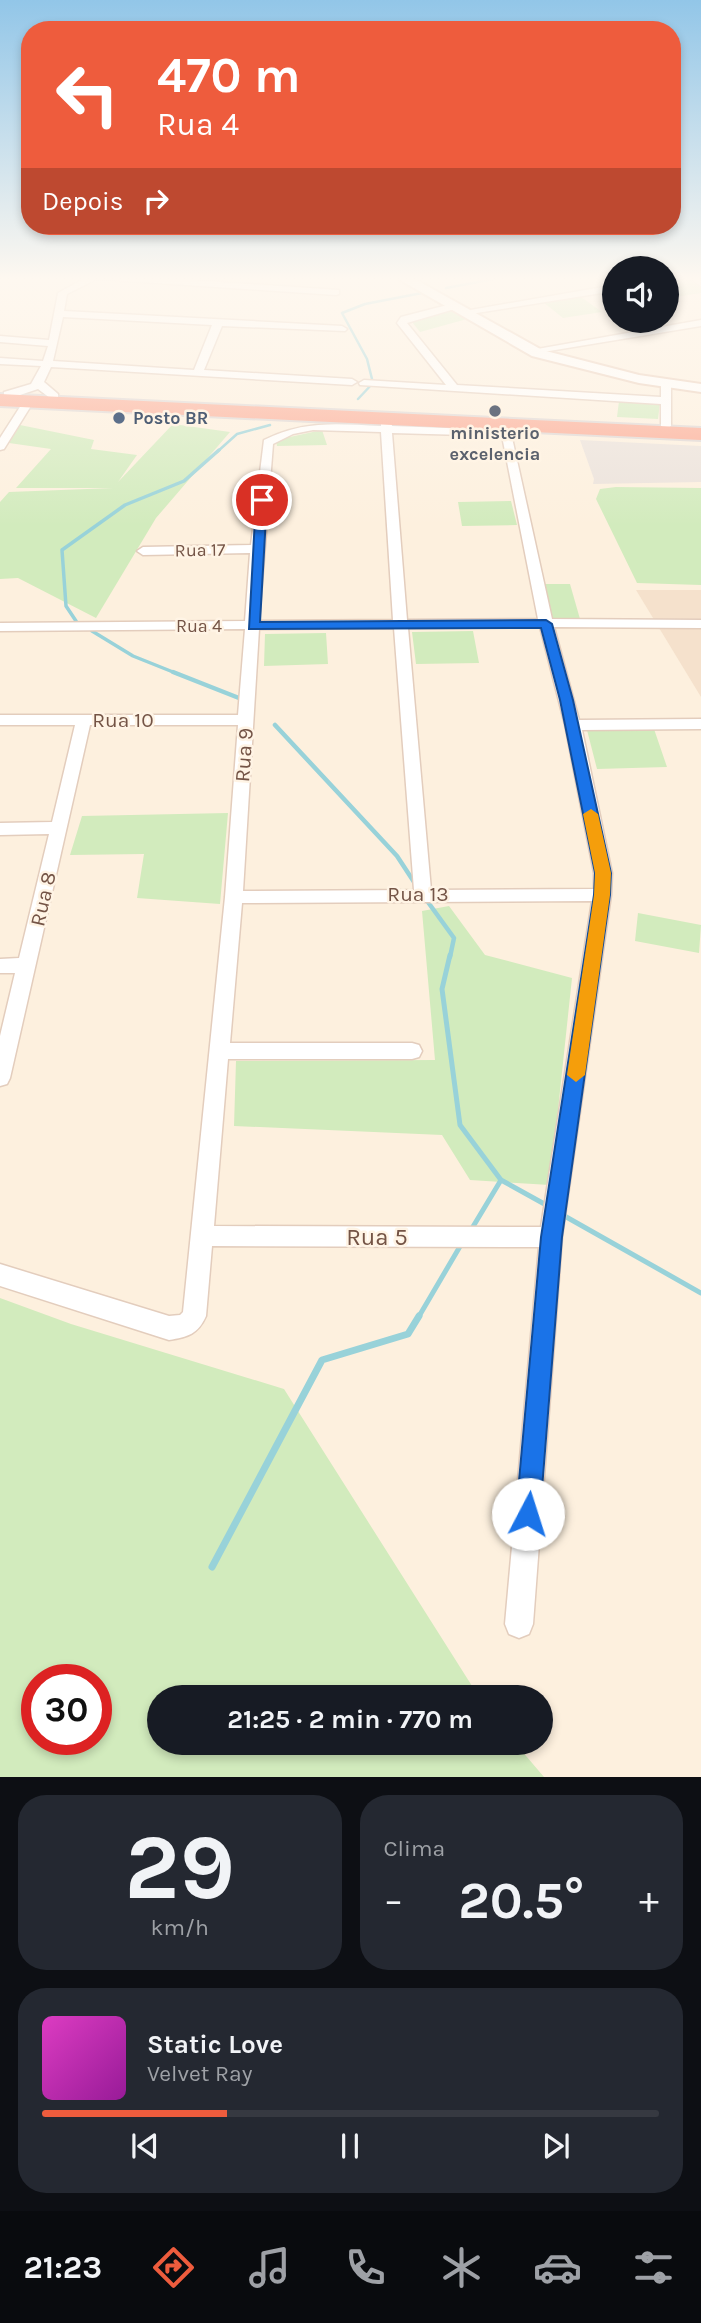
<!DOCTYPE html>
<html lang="pt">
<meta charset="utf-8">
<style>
:root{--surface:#171b24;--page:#242831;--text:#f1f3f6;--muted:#9ea1a6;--line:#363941;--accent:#ee5c3d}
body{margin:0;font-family:Karla,sans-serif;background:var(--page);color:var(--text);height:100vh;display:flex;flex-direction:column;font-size:26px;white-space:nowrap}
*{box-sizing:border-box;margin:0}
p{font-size:23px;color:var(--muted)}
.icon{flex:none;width:38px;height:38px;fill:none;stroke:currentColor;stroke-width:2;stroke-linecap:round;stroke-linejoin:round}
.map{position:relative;height:1777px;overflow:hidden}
.sheet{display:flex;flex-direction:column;gap:18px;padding:18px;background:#0d0f14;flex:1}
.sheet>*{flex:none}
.banner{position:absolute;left:21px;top:21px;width:660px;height:214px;border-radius:28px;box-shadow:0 4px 10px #0003;background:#ee5c3d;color:#fff;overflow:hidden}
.fabs{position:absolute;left:602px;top:256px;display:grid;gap:14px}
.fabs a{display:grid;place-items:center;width:77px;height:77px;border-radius:50%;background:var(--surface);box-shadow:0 4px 10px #0003;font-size:35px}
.speed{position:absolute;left:21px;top:1664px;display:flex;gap:14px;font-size:35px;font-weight:700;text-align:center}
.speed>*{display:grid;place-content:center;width:91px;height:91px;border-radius:50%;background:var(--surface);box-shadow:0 4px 10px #0003;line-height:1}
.speed .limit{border:10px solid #d22;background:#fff;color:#111}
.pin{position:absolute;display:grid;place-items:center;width:60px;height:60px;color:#fff;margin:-30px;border:4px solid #fff;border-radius:50%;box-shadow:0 2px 7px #0007}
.me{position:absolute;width:77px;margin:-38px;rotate:5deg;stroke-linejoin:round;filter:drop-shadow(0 0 5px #0008)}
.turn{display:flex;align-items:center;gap:24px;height:147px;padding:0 21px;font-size:32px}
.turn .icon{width:91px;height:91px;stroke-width:2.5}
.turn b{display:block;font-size:49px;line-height:60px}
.then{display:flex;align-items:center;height:66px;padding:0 21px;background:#0003;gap:14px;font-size:26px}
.big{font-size:52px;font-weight:700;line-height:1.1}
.sheet .widget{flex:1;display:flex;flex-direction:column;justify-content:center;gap:10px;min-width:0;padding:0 24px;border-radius:28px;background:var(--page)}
.sheet .dial{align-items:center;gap:0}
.dial b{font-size:91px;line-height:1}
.song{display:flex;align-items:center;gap:21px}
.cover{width:84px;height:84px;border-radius:10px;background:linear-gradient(135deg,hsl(310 70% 55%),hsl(300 70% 35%))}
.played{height:7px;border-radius:4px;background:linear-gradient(90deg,var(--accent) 30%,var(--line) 30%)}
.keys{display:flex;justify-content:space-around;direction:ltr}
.heat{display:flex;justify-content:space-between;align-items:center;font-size:38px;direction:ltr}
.sheet .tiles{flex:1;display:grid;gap:18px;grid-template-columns:1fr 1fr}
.widget:last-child{grid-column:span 2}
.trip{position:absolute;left:147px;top:1685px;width:406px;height:70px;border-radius:35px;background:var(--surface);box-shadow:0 4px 10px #0003;font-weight:700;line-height:70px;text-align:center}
.menu{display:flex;height:112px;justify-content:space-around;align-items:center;background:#090b0e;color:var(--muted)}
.menu .icon{width:49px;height:49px}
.menu .selected{color:var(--accent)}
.menu b{font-size:32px;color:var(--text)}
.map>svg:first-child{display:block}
</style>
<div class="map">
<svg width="701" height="1777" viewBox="0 0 701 1777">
<rect width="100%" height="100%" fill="#fdf0de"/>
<path fill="#f5e1cc" d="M 636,590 L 701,590 L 701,697 Z"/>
<path fill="#ebe2db" d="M 580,440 L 701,446 L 701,482 L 593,484 L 594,479 Z"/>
<path fill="#d2ebbd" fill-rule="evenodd" d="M 690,279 L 701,286 L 701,293 L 675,297 L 667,292 L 667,283 Z
M 581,297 L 602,312 L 563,318 L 543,302 Z
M 452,311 L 467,319 L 420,332 L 412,322 Z
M 619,401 L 660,403 L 658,419 L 617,417 Z
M 173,424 L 230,432 L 156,518 L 96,618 L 18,578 L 0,579 L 0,502 L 9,492 L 113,488 L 16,488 L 51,449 L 9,443 L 20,425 L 94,440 L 91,449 L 137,455 L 118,482 Z
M 322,430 L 327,445 L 277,446 L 276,440 Z
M 616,487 L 701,488 L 701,585 L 637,583 L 596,499 L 600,489 Z
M 511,501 L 517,525 L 462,526 L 458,502 Z
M 544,584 L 570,584 L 580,619 L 553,619 Z
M 473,631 L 479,663 L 416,664 L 412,632 Z
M 326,633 L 328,664 L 264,666 L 265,634 Z
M 654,729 L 667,767 L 597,769 L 587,730 Z
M 228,813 L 220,904 L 137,898 L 144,854 L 70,855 L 82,816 Z
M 449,906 L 485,955 L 572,978 L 550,1185 L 470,1180 L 442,1135 L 234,1126 L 236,1061 L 435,1060 L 422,911 Z
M 638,913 L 701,925 L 699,953 L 635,941 Z
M 0,1298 L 71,1324 L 284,1389 L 479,1697 L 159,1698 L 159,1743 L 515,1743 L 544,1777 L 0,1777 ZM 37,1680 L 96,1680 L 96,1740 L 37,1740 Z"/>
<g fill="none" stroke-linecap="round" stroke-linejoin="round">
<path stroke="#98d2d9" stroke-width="2.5" d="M 446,288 L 504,277
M 358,399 L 373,383 L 367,359 L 342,313 L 365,304 L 427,292
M 217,452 L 237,434 L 270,425"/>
<path stroke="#98d2d9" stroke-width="3.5" d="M 76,621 L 66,606 L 62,550 L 125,505 L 184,481 L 219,450
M 92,631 L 133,656 L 178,674"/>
<path stroke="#98d2d9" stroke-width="4.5" d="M 173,672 L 244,700
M 275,725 L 397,856 L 416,885
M 425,898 L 454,938 L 450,957"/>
<path stroke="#98d2d9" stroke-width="5" d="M 450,955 L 442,989 L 460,1125 L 501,1180 L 471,1230
M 501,1180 L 548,1206
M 561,1214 L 701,1293
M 418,1318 L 462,1243"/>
<path stroke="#98d2d9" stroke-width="7" d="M 212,1567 L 322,1360 L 408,1334 L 419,1316"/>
<g stroke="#e3cdbd" stroke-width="3">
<path id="street" d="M 87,277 L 145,277 L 339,290 L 339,294 L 336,295 L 97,279 L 67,294 L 64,311 L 342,326 L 347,329 L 345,331 L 222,326 L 204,370 L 352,379 L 357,382 L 352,385 L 51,367 L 44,382 L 58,394 L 58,398 L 50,398 L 38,389 L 20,395 L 4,396 L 4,392 L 31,384 L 41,366 L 0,364 L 0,358 L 43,361 L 48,346 L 0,342 L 0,336 L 49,340 L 58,293 ZM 63,317 L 212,325 L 194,370 L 53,361 Z
M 668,277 L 685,277 L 667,283 Z
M 688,277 L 698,277 L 701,286 Z
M 614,285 L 614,291 L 464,315 L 459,312 Z
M 455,303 L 458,304 L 458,308 L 407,323 L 457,385 L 661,397 L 661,384 L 666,381 L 671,384 L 671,426 L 666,429 L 661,426 L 661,404 L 360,385 L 359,383 L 364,380 L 446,385 L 397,323 L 401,317 Z
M 701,320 L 701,326 L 531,354 L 526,351 Z
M 25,399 L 34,401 L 4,449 L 0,450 L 0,438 Z
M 386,417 L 391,420 L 392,426 L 500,430 L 501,424 L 509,424 L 552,619 L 701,620 L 701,628 L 554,627 L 579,720 L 701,719 L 701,729 L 582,730 L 612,873 L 611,895 L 562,1237 L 533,1624 L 529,1634 L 519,1638 L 509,1634 L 505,1624 L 539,1247 L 212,1246 L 206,1316 C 198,1334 188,1337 169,1340 L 0,1286 L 0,1264 L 169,1316 L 180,1315 L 183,1312 L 225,897 L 238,725 L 90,725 L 10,1078 L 7,1084 L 0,1086 L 0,1036 L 15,973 L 0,973 L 0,959 L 19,958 L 49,834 L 0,835 L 0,823 L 52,822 L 75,725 L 0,725 L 0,715 L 238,715 L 245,629 L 0,631 L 0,623 L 245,621 L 250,553 L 143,555 L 137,551 L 143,547 L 251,545 L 264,440 C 304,420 337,424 381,426 L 381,420 ZM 313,430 L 381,432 L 393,620 L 259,621 L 273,444 L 293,434 ZM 392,433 L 502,436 L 538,619 L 407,620 ZM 540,627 L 565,725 L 594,873 L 594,889 L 431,890 L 408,628 ZM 394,628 L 414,890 L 243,891 L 259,629 ZM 592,901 L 541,1227 L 214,1226 L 228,1059 L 412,1059 L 419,1057 L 422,1051 L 419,1045 L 412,1043 L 230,1043 L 242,903 Z"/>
</g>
<g stroke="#e9cdba" stroke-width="4">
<path id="secondary" d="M 395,277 L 411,277 L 542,350 L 639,375 L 701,384 L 701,392 L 639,383 L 532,356 Z"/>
</g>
<g stroke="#ded6d3" stroke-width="4">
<path id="highway" d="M 0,394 L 701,428 L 701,440 L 0,406 Z"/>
</g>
<use href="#street" fill="#fff" fill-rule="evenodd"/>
<use href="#secondary" fill="#fff" fill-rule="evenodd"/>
<use href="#highway" fill="#fba891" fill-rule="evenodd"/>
</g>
<linearGradient id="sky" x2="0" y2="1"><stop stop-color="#92c6e8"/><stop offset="0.53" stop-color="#fef8f0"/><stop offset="1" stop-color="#fef8f0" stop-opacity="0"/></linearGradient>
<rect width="701" height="526" fill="url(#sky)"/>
<path fill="#1a73e8" stroke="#114b97" stroke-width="2" d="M 262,496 L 267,500 L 260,622 L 546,620 L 552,624 L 573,700 L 611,873 L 610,895 L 562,1237 L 540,1514 L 537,1522 L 528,1526 L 520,1522 L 516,1514 L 541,1237 L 594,895 L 595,873 L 560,700 L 541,628 L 249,629 L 256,500 Z"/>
<path fill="#f59e0b" d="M 591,809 L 598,814 L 611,873 L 610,895 L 585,1075 L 576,1082 L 567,1075 L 594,895 L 595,873 L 583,814 Z"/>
<circle fill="#6b7280" stroke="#fff4e5" stroke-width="2.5" cx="495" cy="411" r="7"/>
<circle fill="#5c6f8a" stroke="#fff4e5" stroke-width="2.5" cx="119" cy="418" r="7"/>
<g text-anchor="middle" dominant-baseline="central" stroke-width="5" stroke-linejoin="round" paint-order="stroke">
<g font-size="18" font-weight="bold" fill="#4e5e75" stroke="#fff4e5" text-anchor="start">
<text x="133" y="418">Posto BR</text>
</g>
<g font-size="18" font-weight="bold" fill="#5b616d" stroke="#fff4e5">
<text x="495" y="433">ministerio<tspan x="495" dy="21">excelencia</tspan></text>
</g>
<g font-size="18" fill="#745446" stroke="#fff4e5">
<text transform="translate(200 550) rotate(-1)">Rua 17</text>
<text x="199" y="626">Rua 4</text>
</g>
<g font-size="21" fill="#745446" stroke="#fff4e5">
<text x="123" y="720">Rua 10</text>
<text transform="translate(244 755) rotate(-86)">Rua 9</text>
<text x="418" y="894">Rua 13</text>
<text transform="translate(43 899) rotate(-77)">Rua 8</text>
</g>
<g font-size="24" fill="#745446" stroke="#fff4e5">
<text x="377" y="1237">Rua 5</text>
</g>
</g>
</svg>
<div class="fabs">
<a><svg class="icon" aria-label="sound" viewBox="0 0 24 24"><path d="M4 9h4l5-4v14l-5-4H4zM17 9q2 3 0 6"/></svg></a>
</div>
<div class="speed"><div class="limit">30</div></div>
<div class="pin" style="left:262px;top:500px;background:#d93025"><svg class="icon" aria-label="arrive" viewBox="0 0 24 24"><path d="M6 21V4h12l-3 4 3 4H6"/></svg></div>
<svg class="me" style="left:528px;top:1514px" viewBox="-20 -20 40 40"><circle r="19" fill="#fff"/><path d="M0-13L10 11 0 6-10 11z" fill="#1a73e8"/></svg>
<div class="trip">21:25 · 2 min · 770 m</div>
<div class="banner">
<div class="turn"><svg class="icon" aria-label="left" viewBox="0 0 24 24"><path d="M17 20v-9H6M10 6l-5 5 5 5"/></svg><div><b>470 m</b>Rua 4</div></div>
<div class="then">Depois<svg class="icon" aria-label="right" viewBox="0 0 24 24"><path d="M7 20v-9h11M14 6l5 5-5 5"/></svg></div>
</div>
</div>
<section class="sheet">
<div class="tiles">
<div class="widget dial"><b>29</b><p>km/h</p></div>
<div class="widget"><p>Clima</p>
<div class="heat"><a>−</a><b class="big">20.5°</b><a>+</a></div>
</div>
<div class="widget">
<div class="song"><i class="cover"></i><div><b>Static Love</b><p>Velvet Ray</p></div></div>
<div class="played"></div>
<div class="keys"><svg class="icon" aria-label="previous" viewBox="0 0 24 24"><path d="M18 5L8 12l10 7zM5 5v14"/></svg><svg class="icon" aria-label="pause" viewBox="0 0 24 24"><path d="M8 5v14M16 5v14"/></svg><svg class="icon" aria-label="next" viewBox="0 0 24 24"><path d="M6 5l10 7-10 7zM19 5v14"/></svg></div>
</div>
</div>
</section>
<nav class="menu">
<b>21:23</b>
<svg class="icon selected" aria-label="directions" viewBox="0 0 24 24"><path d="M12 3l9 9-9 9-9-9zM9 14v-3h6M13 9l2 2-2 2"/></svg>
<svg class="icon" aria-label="music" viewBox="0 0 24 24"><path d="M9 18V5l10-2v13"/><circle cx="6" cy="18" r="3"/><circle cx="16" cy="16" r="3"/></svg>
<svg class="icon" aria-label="phone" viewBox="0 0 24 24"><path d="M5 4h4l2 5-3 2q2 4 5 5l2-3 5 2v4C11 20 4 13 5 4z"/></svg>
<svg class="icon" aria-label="climate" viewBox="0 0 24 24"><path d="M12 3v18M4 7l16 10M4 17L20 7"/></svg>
<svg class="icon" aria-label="car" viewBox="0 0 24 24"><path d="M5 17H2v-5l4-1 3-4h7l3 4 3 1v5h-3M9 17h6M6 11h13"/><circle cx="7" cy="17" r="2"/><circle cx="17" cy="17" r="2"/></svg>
<svg class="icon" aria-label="filters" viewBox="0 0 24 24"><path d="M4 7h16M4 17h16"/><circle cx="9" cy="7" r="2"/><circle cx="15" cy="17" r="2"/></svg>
</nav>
